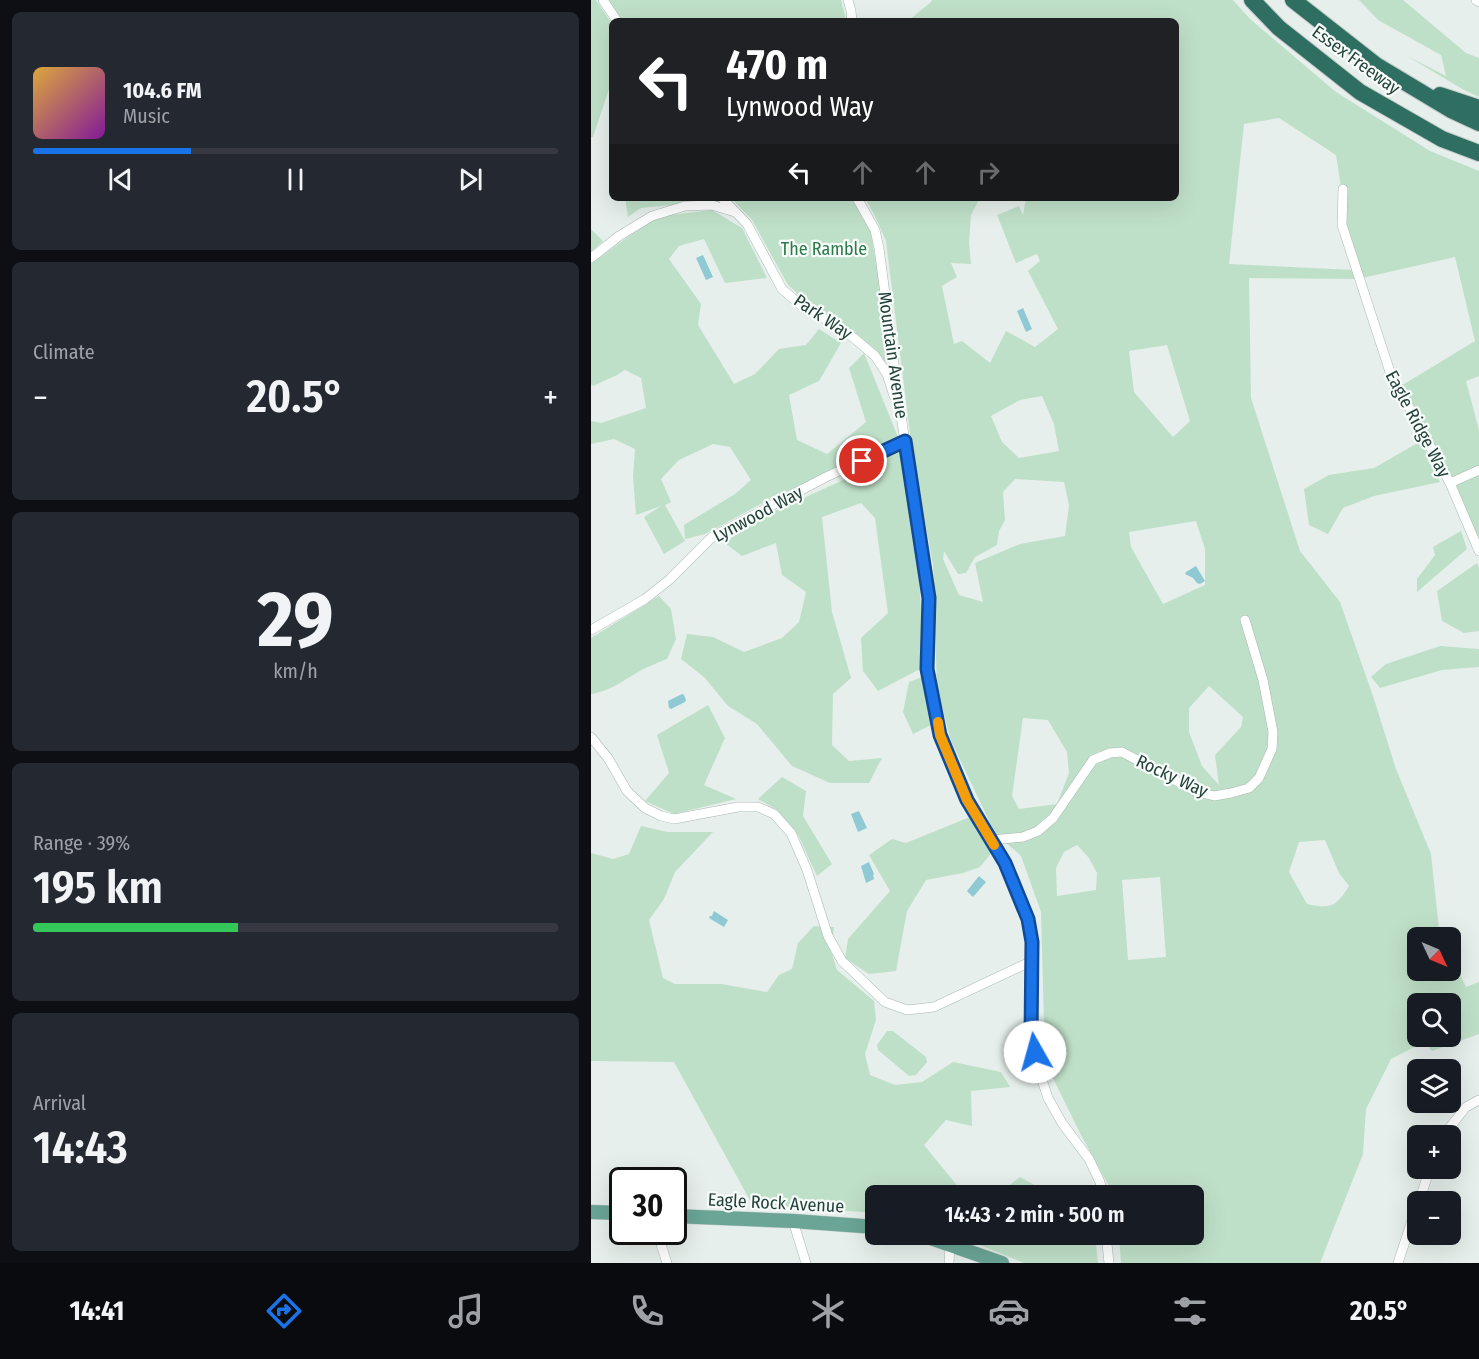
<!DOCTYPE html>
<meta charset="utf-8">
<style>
:root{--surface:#171b24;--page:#242831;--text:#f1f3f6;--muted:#9ea1a6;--line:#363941;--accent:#1a73e8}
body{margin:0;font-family:"Fira Sans Condensed",sans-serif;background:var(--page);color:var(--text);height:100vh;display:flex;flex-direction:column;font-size:22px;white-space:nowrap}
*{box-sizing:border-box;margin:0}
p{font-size:20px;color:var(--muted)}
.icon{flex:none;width:33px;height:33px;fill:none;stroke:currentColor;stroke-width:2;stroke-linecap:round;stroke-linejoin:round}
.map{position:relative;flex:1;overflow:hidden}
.drawer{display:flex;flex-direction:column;gap:12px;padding:12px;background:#0d0f14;width:591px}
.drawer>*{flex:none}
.top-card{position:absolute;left:18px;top:18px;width:570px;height:183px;border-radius:9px;box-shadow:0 6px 24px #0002;background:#202124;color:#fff;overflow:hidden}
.needle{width:39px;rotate:134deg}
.buttons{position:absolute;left:816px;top:927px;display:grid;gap:12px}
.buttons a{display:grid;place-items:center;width:54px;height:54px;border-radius:9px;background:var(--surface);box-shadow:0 6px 24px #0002;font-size:30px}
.speed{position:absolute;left:18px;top:1167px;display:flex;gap:12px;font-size:30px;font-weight:700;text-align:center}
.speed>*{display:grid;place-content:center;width:78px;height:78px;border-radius:50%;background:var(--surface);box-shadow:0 6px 24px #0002;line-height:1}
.speed .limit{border:3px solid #111;border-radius:9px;background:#fff;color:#111}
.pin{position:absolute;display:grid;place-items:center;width:51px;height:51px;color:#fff;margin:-26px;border:3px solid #fff;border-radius:50%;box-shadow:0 2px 6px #0007}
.me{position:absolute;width:66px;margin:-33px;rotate:353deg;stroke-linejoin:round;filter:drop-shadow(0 0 4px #0008)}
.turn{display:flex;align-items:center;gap:21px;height:126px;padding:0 18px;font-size:27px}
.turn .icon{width:78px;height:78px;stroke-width:2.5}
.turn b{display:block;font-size:42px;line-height:51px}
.lanes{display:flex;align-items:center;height:57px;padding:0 18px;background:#0003;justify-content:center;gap:30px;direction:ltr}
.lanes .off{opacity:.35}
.big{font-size:45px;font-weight:600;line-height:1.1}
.drawer .tile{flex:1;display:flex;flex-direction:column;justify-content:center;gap:9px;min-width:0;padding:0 21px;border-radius:9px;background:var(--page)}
.drawer .dial{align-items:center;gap:0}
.dial b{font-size:78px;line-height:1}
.song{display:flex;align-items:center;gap:18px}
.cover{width:72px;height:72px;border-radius:9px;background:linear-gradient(135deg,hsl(40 70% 55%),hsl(290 70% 35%))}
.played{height:6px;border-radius:3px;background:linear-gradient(90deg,var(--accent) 30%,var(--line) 30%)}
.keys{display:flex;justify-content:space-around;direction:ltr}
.heat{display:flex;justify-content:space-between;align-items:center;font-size:33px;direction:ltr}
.charge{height:9px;border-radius:4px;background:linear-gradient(90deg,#34c759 39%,var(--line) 0)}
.trip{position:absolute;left:274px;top:1185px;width:339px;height:60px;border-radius:9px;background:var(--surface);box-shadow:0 6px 24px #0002;font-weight:600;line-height:60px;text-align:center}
.tab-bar{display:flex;height:96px;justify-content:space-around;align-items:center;background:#090b0e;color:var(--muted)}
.tab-bar .icon{width:42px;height:42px}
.tab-bar .selected{color:var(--accent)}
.tab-bar b{font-size:27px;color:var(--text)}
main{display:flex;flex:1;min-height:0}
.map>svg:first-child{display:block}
</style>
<main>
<section class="drawer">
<div class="tile">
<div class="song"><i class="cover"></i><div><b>104.6 FM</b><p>Music</p></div></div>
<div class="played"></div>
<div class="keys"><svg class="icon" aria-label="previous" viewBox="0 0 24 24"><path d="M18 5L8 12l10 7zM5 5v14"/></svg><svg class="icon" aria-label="pause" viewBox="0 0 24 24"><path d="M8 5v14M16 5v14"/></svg><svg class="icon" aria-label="next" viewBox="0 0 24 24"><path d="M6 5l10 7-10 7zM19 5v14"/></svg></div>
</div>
<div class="tile"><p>Climate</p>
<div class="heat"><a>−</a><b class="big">20.5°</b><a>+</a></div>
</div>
<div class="tile dial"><b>29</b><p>km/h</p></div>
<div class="tile"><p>Range · 39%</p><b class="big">195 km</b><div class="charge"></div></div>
<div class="tile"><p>Arrival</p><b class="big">14:43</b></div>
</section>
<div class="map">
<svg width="888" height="1263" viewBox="0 0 888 1263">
<rect width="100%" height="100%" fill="#e6efeb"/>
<path fill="#bfe0c8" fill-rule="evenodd" d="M 0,0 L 5,0 L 21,24 L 21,80 L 2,137 L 0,137 Z
M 15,0 L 250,0 L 255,21 L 30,21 Z
M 341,0 L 642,0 L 659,19 L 745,92 L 839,151 L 888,171 L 888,376 L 875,381 L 888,430 L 888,555 L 855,483 L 805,389 L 884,341 L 864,257 L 767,279 L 658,278 L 660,398 L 709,551 L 749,602 L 782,696 L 805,769 L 840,854 L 848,929 L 852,937 L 826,938 L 826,970 L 860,970 L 860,954 L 875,987 L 888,982 L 888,1034 L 841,1051 L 833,1042 L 800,1059 L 775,1109 L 772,1154 L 729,1263 L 530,1263 L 528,1235 L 603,1234 L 603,1196 L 523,1195 L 490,1135 L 454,1062 L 450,912 L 430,856 L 404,833 L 360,741 L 346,689 L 342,565 L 321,449 L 295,241 L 283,214 L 274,198 L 389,198 L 380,215 L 378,243 L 380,264 L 360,263 L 366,277 L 351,286 L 363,344 L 371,341 L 399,363 L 415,331 L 444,347 L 467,329 L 437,271 L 449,261 L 446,254 L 425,263 L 406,215 L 428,206 L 432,215 L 435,198 L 585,198 L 585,21 L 317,21 L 340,2 ZM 688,118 L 745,155 L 763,270 L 638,264 L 653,124 ZM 576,345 L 599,421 L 582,437 L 543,392 L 538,351 ZM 451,396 L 463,424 L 468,451 L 428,458 L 411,442 L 400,416 L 429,400 ZM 424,479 L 473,482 L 478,505 L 474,536 L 429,544 L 384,563 L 392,602 L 368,595 L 352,559 L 353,551 L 367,574 L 375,573 L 384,557 L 406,545 L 408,531 L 414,520 L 412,492 ZM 605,521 L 614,549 L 614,585 L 572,604 L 540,547 L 538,532 ZM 618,686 L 652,717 L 650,727 L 624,755 L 628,785 L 611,766 L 598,732 L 598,708 ZM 432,718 L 457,720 L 476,752 L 478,773 L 466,804 L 428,809 L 421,796 ZM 734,840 L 748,873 L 758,886 C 745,907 740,909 716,904 L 698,872 L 708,842 ZM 486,845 L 498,858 L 506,873 L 505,890 L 466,896 L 465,868 L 473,852 ZM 569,877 L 575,957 L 537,960 L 531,880 ZM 826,1004 L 860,1004 L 860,1036 L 826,1036 Z
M 768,0 L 812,0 L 875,53 L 888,58 L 888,97 L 873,90 L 816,56 L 855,76 L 850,55 L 787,20 Z
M 34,198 L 120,198 L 122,201 L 50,208 L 37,217 Z
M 140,198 L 260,198 L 279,228 L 293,308 L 291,316 L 295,363 L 285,350 L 264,333 L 227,312 L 197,285 L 161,220 Z
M 121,210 L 151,228 L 176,278 L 134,283 L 113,239 L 88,246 L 78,259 L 110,304 L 107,325 L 143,384 L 164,374 L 188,349 L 215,345 L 228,329 L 250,343 L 228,381 L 198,395 L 206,440 L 236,454 L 275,422 L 258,368 L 273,353 L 307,437 L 241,472 L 181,498 L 114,534 L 94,539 L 93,525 L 144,494 L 160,480 L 139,447 L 122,444 L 88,460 L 70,479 L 80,502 L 74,505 L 94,541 L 73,554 L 53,517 L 70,506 L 45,515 L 42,477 L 44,449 L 23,439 L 0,444 L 0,421 L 10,423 L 55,408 L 50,378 L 34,370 L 26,375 L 2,386 L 0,384 L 0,264 L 64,217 Z
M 0,229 L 12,241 L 0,252 Z
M 830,441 L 849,482 L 783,496 L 752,508 L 737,534 L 718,525 L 713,489 L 738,475 L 783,468 Z
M 310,449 L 326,550 L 331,626 L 331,668 L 287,691 L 272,671 L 270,638 L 297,613 L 284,518 L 270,503 L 231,517 L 241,612 L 260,678 L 242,694 L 241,745 L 258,761 L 291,758 L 278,783 L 239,783 L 201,766 L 166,724 L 137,706 L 113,677 L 90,659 L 96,634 L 122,637 L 153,652 L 191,638 L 208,622 L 215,592 L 191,575 L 185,543 L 151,556 L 134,543 L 164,520 L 248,482 Z
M 870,531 L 876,549 L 826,592 L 826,579 L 844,555 L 842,547 Z
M 886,563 L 888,568 L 888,631 L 873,633 L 851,621 L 846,591 Z
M 68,596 L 80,609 L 85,639 L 76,659 C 67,663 57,666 49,671 C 33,680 18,692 0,694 L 0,638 Z
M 849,646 L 888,649 L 888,667 L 851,670 L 789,688 L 780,677 L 795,664 Z
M 331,677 L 344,723 L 322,734 L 312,712 L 318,682 Z
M 117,705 L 134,738 L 113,785 L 145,799 L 83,814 L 54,801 L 78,773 L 66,735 Z
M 191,777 L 215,791 L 212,816 L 241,864 L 226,876 L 207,835 L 186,810 L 167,799 Z
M 379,817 L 401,852 L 389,867 L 372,873 L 335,880 L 316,911 L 305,971 L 278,974 L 254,958 L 257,939 L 299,891 L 278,855 L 301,839 L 315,843 Z
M 50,826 L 76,832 L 122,832 L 84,872 L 73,899 L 58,920 L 72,978 L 84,984 L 130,984 L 176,992 L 188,975 L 201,969 L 207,943 L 223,926 L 243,927 L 240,951 L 246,970 L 283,1001 L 285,1020 L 274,1054 L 279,1075 L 304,1085 L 331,1082 L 362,1062 L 410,1072 L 419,1087 L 380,1091 L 381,1126 L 355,1120 L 333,1145 L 369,1189 L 407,1194 L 429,1177 L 449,1188 L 495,1185 L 497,1195 L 285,1196 L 285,1213 L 161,1204 L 83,1062 L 0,1061 L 0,853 L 22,859 L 38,854 Z
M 296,1031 L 302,1031 L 335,1057 L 336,1062 L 325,1075 L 318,1076 L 287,1050 L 286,1045 Z
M 364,1235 L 504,1235 L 507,1263 L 433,1263 Z"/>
<path fill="#8ec9d4" d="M 112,255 L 122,277 L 115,280 L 105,258 Z
M 432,308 L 441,329 L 435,332 L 426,311 Z
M 605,566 L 614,581 L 609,584 L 606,583 L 602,578 L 594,574 L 595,572 Z
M 91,694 L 93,695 L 95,700 L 94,702 L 80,709 L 78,708 L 77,701 Z
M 268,811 L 276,828 L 267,832 L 260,814 Z
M 278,862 L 283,874 L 282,875 L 283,879 L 275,883 L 270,866 Z
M 388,876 L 395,882 L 382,897 L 376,891 Z
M 123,911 L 137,920 L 133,927 L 118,918 L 119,916 L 121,916 Z"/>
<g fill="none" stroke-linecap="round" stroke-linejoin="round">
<g stroke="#a8b8b2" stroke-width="10">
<path id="minor" d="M 12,0 L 26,21
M 257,0 L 260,11 L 261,21
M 885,0 L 888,2
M 752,189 L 751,225 L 799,372 L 859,483 L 888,551
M 131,198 L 156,224 L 191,289 L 213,308 L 243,324 L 263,338 L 284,356 L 296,374 L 303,396
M 266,198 L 284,230 L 288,248 L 309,409 L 338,598 L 336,669 L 349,735 L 376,800 L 414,863 L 437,919 L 441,942 L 440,1036 L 450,1077 L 457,1098 L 471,1123 L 498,1159 L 509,1182 L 512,1196
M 0,258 L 28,236 L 61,216 L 94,206 L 121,205 L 144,212
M 859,483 L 888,470
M 0,630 L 54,599 L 78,580 L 121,537 L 235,477 L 314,441
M 0,737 L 17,758 L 36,791 L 54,808 L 70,816 L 83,819 L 147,807 L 167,807 L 183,814 L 200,833 L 216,870 L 237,936 L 251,961 L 294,1002 L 316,1010 L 343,1007 L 441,961
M 400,840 L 432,837 L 447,831 L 462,818 L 502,760 L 519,753 L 531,752 L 604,791 L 623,796 L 640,793 L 658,788 L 668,778 L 681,749 L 682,732 L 672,680 L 654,620
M 852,1136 L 875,1107 L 888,1100
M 828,1202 L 839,1168
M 202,1221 L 215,1263
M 66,1232 L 76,1263
M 515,1234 L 518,1263
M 358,1263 L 359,1246
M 807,1263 L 826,1205"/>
</g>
<g stroke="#c2cac8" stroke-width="15">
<path id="primary" d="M 0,1212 L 32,1213
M 82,1216 L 202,1221 L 285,1227
M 328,1234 L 411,1263"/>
</g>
<g stroke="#c2cac8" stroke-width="18">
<path id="motorway" d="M 661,0 L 688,28 L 769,92 L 851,139 L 888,153
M 702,0 L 785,65 L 860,110 L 888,123
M 849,95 L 888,108"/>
</g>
<use href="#minor" stroke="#fff" stroke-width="9"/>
<use href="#primary" stroke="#6aa596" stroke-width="14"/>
<use href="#motorway" stroke="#2f6f62" stroke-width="16"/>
</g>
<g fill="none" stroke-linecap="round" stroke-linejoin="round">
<g stroke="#114b97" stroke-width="15">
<path id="route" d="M 271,461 L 314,441 L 338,598 L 336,669 L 349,735 L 376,800 L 414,863 L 437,919 L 441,942 L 440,1036 L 444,1052"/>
</g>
<use href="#route" stroke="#1a73e8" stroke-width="10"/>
<path stroke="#f59e0b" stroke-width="10" d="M 347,722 L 349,735 L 376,800 L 403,845"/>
</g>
<g text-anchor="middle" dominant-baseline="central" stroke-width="4.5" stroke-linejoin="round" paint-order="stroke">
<g font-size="18" fill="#24423a" stroke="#f7fbf9">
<text transform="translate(765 60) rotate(36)">Essex Freeway</text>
<text transform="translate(232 317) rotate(34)">Park Way</text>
<text transform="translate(302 355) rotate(82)">Mountain Avenue</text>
<text transform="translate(827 424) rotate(62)">Eagle Ridge Way</text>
<text transform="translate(167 514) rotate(-28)">Lynwood Way</text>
<text transform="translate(581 776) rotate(25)">Rocky Way</text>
<text transform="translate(185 1203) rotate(3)">Eagle Rock Avenue</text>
</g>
<g font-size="18" fill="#2d7a4b" stroke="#f7fbf9">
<text x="233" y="249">The Ramble</text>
</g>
</g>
</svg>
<div class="buttons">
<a><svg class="needle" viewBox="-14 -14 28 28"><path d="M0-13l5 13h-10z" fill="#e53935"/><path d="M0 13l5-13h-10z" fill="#9ea1a6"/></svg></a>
<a><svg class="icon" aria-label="search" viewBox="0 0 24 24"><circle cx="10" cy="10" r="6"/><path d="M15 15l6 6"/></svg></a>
<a><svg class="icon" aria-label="layers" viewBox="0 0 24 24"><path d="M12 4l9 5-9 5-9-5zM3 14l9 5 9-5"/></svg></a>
<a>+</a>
<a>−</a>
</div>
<div class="speed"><div class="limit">30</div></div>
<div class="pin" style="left:271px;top:461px;background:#d93025"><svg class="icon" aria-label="arrive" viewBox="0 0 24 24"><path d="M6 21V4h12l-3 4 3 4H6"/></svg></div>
<svg class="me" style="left:444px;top:1052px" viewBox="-20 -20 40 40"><circle r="19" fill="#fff"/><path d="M0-13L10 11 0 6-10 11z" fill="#1a73e8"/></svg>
<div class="trip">14:43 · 2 min · 500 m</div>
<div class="top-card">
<div class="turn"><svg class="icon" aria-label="left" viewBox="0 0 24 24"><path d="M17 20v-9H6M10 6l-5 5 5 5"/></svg><div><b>470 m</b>Lynwood Way</div></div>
<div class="lanes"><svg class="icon" aria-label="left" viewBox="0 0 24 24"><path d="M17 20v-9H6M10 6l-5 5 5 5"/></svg><svg class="icon off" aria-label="ahead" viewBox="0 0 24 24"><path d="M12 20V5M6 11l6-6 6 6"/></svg><svg class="icon off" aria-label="ahead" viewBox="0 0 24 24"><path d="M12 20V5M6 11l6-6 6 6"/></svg><svg class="icon off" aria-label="right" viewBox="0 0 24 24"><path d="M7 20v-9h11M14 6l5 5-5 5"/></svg></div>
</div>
</div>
</main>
<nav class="tab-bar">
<b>14:41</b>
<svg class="icon selected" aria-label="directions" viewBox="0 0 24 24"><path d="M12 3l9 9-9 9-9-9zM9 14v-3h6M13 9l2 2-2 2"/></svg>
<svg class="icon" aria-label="music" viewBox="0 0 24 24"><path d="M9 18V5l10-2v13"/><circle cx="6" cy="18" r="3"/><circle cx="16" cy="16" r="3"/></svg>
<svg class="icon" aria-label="phone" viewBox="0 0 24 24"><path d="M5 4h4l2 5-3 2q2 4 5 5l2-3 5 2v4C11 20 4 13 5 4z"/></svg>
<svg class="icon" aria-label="climate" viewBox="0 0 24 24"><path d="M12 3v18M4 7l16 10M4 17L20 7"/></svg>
<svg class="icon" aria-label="car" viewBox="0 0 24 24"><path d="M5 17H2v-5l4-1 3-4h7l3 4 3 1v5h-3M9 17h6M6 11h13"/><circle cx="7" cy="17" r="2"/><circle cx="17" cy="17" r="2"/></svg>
<svg class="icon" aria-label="filters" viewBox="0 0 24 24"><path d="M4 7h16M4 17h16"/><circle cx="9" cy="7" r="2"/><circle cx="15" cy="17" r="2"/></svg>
<b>20.5°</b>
</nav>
